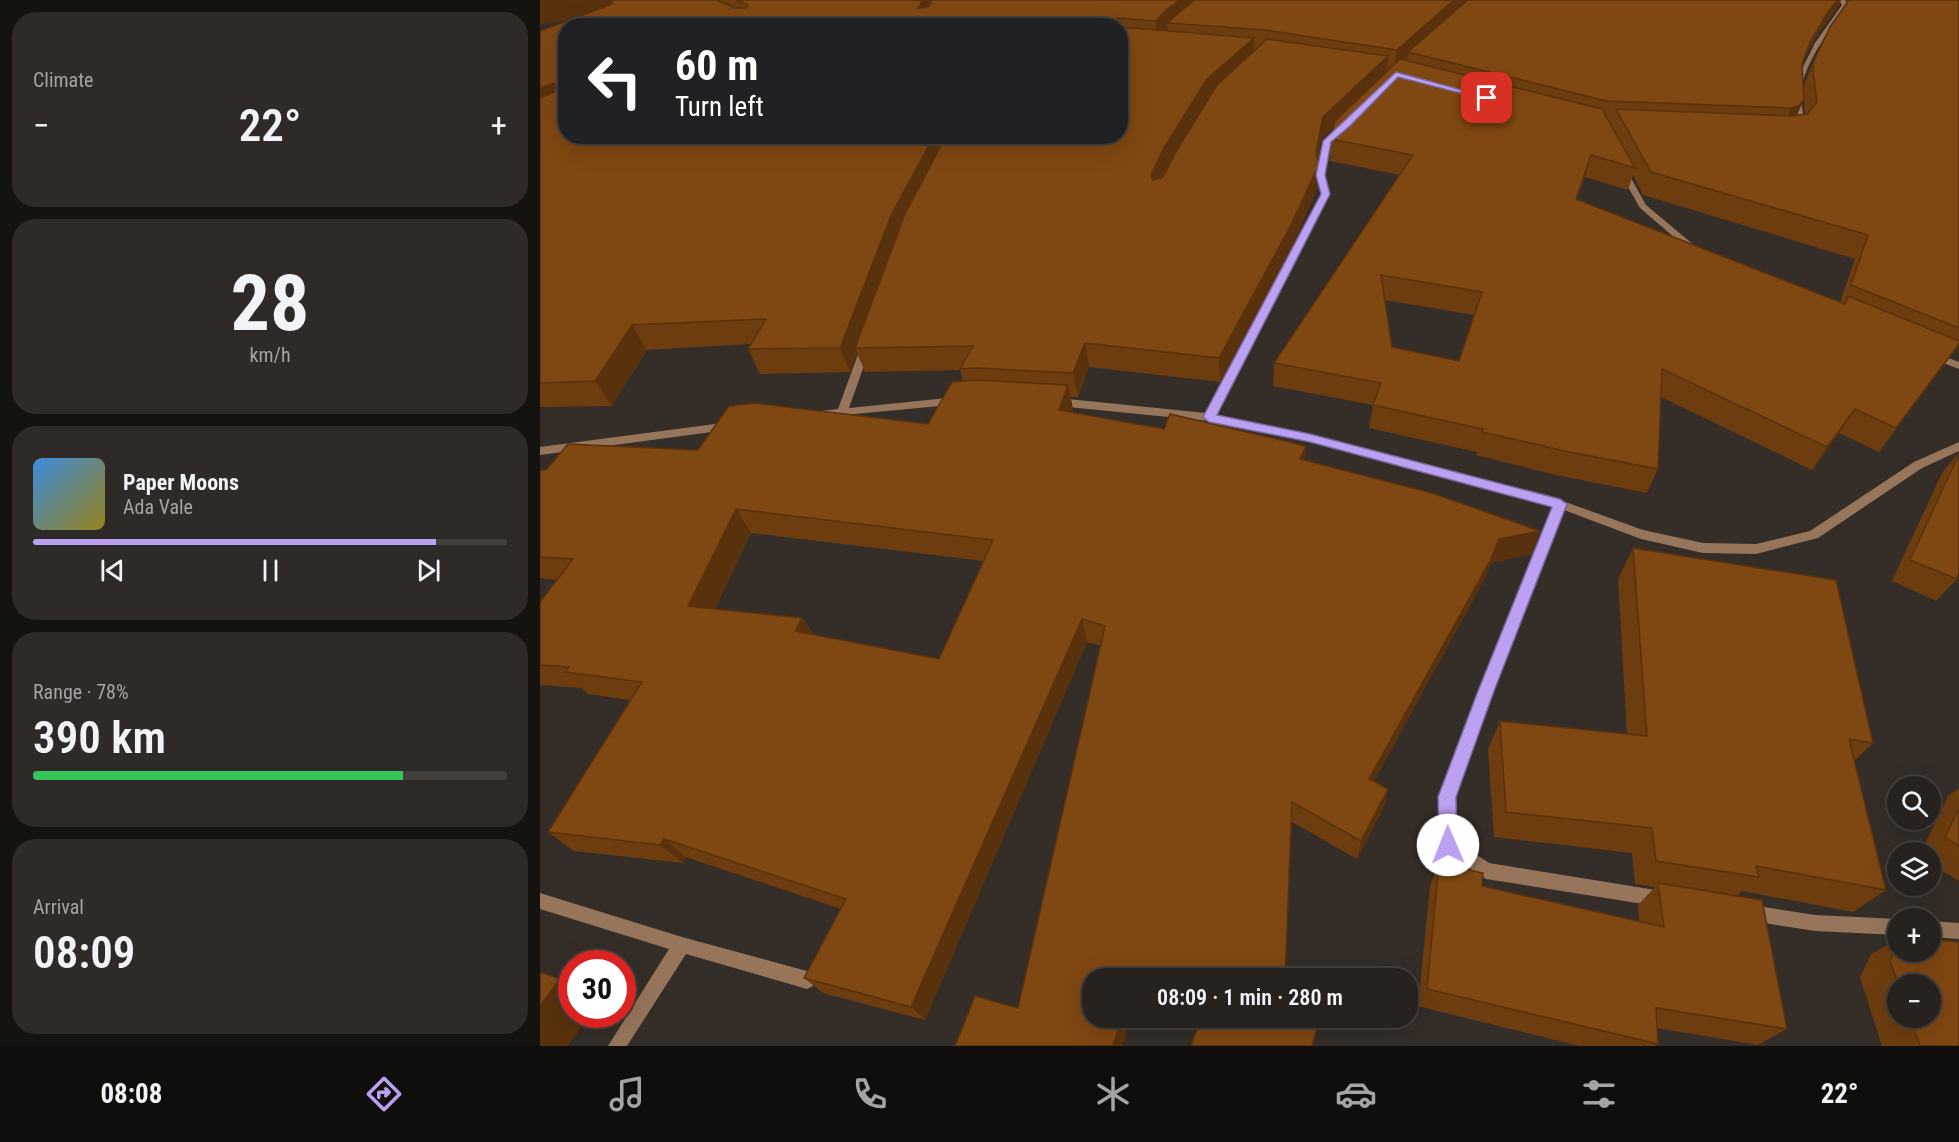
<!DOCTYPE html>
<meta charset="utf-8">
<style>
:root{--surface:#27221e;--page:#2f2a27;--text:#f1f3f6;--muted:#a4a4a4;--line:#433f3c;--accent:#bca0f2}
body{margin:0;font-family:"Roboto Condensed",sans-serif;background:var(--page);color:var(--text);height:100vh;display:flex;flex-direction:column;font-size:22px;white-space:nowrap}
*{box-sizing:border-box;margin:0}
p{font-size:20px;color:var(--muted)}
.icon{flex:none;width:33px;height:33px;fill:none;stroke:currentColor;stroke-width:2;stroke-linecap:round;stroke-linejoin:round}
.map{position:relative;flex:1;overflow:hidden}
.side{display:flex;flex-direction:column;gap:12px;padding:12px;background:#151310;width:540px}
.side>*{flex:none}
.hud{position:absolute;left:18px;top:18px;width:570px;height:126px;border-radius:24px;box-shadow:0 6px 24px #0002,0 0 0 2px var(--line);background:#202124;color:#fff;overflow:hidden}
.buttons{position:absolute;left:1347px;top:776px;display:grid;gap:12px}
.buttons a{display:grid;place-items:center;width:54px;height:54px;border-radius:50%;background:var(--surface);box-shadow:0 6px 24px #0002,0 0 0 2px var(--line);font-size:30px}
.speed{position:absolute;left:18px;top:950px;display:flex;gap:12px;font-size:30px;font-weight:700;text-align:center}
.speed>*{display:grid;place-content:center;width:78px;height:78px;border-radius:50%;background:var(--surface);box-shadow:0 6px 24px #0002,0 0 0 2px var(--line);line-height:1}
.speed .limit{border:9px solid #d22;background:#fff;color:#111}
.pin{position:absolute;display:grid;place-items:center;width:51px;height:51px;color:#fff;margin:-26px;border-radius:12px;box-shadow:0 3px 9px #0006}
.me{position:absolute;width:66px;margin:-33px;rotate:359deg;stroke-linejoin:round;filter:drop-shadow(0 0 4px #0008)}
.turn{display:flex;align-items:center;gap:21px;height:126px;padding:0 18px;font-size:27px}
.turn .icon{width:78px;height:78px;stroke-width:2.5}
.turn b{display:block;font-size:42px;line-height:51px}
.big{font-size:45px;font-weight:600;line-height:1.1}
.side .tile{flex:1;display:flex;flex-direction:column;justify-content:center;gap:9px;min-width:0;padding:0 21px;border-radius:24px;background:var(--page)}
.side .dial{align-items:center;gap:0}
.dial b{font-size:78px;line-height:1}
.song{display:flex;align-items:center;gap:18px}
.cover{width:72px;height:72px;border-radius:9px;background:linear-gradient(135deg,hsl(210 70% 55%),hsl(50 70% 35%))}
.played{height:6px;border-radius:3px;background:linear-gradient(90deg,var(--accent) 85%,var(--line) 85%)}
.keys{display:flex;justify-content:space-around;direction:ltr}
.heat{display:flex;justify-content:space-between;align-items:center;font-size:33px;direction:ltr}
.charge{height:9px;border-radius:4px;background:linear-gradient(90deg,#34c759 78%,var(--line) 0)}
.trip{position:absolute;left:542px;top:968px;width:336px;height:60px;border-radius:24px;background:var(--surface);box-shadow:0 6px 24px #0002,0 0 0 2px var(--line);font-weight:600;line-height:60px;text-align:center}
.dock{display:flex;height:96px;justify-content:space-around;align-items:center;background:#100e0c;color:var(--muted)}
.dock .icon{width:42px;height:42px}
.dock .active{color:var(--accent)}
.dock b{font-size:27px;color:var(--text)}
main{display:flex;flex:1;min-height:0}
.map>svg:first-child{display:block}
</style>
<main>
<section class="side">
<div class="tile"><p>Climate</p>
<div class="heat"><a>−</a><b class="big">22°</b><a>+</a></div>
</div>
<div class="tile dial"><b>28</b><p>km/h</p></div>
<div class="tile">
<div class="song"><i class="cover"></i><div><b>Paper Moons</b><p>Ada Vale</p></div></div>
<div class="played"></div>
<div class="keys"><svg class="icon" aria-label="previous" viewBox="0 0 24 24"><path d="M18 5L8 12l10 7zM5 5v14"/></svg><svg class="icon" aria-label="pause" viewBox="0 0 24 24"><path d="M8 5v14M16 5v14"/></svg><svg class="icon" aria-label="next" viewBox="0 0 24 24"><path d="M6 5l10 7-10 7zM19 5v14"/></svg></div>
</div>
<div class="tile"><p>Range · 78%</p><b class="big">390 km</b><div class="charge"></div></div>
<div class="tile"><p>Arrival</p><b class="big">08:09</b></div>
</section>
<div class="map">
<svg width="1419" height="1046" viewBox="0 0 1419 1046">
<rect width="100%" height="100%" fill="#342d28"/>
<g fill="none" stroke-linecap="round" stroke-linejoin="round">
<path fill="#96755b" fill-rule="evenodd" d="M 1299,0 L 1305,0 L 1308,5 C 1291,28 1265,61 1261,91 C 1260,105 1267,118 1260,132 L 1254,132 L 1256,120 L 1254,91 L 1259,75 L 1275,43 L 1302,5 Z
M 800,125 L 807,127 L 791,142 L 785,175 L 790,194 L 676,415 L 770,434 L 1020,500 L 1103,530 L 1163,543 L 1216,544 L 1270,531 L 1374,462 L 1419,442 L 1419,451 L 1382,468 L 1278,538 L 1216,554 L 1163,553 L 1101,539 L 1024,510 L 953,691 L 915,797 L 916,841 L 949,863 L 1122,891 L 1128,893 L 1130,899 L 1128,905 L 1122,907 L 946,879 L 902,850 L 900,845 L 899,797 L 939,691 L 1013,507 L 770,442 L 669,421 L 518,406 L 513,402 L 518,398 L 666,413 L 782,194 L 777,175 L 783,141 Z
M 1080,169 L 1086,169 L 1106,205 L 1155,246 L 1155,250 L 1149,250 L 1100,208 L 1079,171 Z
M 326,343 L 331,346 L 309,408 L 417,397 L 422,401 L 421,404 L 272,418 L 271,415 L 272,412 L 298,409 L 321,346 Z
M 1392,352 L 1419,362 L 1419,369 L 1388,357 L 1388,353 Z
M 190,422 L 194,423 L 195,426 L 194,429 L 0,455 L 0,447 Z
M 0,893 L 142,937 L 267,971 L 273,974 L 276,980 L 273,986 L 267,989 L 146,954 L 87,1046 L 68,1046 L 129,949 L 0,909 Z
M 1211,905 L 1275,915 L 1358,919 L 1358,935 L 1275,931 L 1211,921 L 1205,919 L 1203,913 L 1205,907 Z
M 1390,921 L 1419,923 L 1419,939 L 1390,937 Z"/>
</g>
<path fill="#6d3d0f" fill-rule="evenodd" d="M 0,0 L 1301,0 L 1299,5 L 1279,32 L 1265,56 L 1262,64 L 1264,88 L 1265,82 L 1274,61 L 1308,3 L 1306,0 L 1419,0 L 1419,345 L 1339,452 L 1299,433 L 1272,470 L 1121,397 L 1118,469 L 1107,493 L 1016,475 L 936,455 L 937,452 L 829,428 L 833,405 L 733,386 L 734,363 L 860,175 L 790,161 L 791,139 L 793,128 L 781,139 L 778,159 L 779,164 L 778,187 L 751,249 L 680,382 L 549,367 L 538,397 L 531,397 L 533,410 L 532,413 L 624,429 L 766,446 L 765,460 L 992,554 L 951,563 L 943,582 L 834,781 L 848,789 L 843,809 L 817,859 L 752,822 L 745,978 L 552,978 L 478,1008 L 561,646 L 547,642 L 385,1020 L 283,993 L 264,978 L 301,909 L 146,857 L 143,863 L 34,851 L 8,832 L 91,700 L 48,694 L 42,688 L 0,685 L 0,602 L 17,580 L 0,578 L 0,470 L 6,470 L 158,450 L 388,424 L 423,381 L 420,370 L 325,372 L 317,353 L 310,372 L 220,374 L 208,349 L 211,344 L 107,350 L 72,406 L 0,407 L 0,31 L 30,20 L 0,24 ZM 26,26 L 580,26 L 580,136 L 107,138 L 110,136 L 26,136 ZM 1264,100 L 1265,114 L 1257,115 ZM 1093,175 L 1103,195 L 1315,259 L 1300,302 L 1037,199 L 1045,177 L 1088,190 ZM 845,300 L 934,315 L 919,361 L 852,347 ZM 211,533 L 443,561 L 399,659 L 274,635 L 262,618 L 175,609 Z
M 1419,452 L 1419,572 L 1417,579 L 1396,601 L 1352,581 L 1402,473 Z
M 1093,548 L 1333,743 L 1314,761 L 1346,890 L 1313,912 L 1202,891 L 1197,896 L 1247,1029 L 1218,1045 L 1117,1028 L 1118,1044 L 1115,1046 L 1040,1046 L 878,1006 L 890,886 L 899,863 L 942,886 L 1099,921 L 1098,905 L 1115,887 L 1095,884 L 1092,853 L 954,837 L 948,749 L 960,721 L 1087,734 L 1078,579 Z
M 1419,788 L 1419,881 L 1390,863 L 1390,852 L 1381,852 L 1408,796 Z
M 1358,939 L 1358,951 L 1390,951 L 1390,939 L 1419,942 L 1419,1046 L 1342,1046 L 1320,977 L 1331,954 ZM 1358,984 L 1390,984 L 1390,1017 L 1358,1017 Z"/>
<path fill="#59320d" d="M 0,0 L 73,0 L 79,13 L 0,24 Z
M 383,0 L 403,0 L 385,26 L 378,8 Z
M 640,0 L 666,0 L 627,23 L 628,30 L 617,42 L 616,21 L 626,10 Z
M 914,0 L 934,0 L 868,52 L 867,59 L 854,71 L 857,50 Z
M 1297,0 L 1301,0 L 1299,5 L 1279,32 L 1261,63 L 1270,42 L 1288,12 Z
M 714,38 L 714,59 L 613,198 L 611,175 L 624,148 L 667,79 Z
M 848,56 L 846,78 L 781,139 L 775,173 L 779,164 L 778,187 L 751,249 L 680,382 L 679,358 L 776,152 L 783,117 Z
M 13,83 L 25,105 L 0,115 L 0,88 Z
M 1264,99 L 1254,121 L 1241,130 L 1251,108 Z
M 60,136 L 110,136 L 66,162 L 54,140 Z
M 394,136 L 412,136 L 315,348 L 317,353 L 310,372 L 300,348 L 352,213 Z
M 1051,155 L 1045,177 L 1029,221 L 1036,199 Z
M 92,325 L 107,350 L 72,406 L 55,381 Z
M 545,343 L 549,367 L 538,397 L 533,373 Z
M 528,385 L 533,410 L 524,435 L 519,410 Z
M 1315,409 L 1299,433 L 1272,470 L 1287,447 Z
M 766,446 L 764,470 L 760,459 Z
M 196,509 L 211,533 L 166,628 L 148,606 Z
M 1000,531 L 992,554 L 951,563 L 943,582 L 824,799 L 829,779 L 959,539 Z
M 262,618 L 277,640 L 255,631 Z
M 542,619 L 547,642 L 385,1020 L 371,1007 Z
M 848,789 L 843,809 L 817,859 L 821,841 Z
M 124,839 L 146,857 L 143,863 L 120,845 Z
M 20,979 L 32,985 L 32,1014 L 50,1014 L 28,1046 L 0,1046 L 0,1006 Z
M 582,1017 L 591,1017 L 583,1046 L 573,1046 Z"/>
<path fill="#7f4712" stroke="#59320d" stroke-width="1.5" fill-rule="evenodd" d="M 0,0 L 17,0 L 0,2 Z
M 72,0 L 177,0 L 195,8 L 206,8 L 208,5 L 196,0 L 383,0 L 378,8 L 388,7 L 392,0 L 640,0 L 626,10 L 616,21 L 578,18 L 576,21 L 577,26 L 26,26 L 26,136 L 60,136 L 54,140 L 168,136 L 394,136 L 352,213 L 300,348 L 208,349 L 226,319 L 92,325 L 55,381 L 0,383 L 0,98 L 14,92 L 16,85 L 13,83 L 0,88 L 0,31 L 72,4 Z
M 654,0 L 914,0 L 857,50 L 725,30 L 627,23 Z
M 928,0 L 1297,0 L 1288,12 L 1270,42 L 1262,64 L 1264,99 L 1259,106 L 1251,108 L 1067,101 L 868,52 Z
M 1309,0 L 1419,0 L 1419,328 L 1311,285 L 1328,235 L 1111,172 L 1076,109 L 1251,116 L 1267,114 L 1277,102 L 1273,70 L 1274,61 L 1290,27 Z
M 580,27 L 714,38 L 667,79 L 624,148 L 611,175 L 613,180 L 623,177 L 637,150 L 677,85 L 727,39 L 848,56 L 783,117 L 776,152 L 779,164 L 751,225 L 679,358 L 545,343 L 533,373 L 437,368 L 420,369 L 433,346 L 315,348 L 365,214 L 406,136 L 580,136 Z
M 860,59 L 1062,109 L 1095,168 L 1051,155 L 1036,199 L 1305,304 L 1308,296 L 1419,341 L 1419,344 L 1356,428 L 1315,409 L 1287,447 L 1122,369 L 1118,469 L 1025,451 L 942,432 L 943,429 L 833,405 L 841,383 L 734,363 L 873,155 L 791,139 L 795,121 ZM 841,275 L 942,292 L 919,361 L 852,347 Z
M 437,380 L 528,385 L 519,410 L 624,429 L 630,414 L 766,446 L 760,459 L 892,493 L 1000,531 L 959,539 L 951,559 L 829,779 L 848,789 L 821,841 L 752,802 L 745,978 L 610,978 L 595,977 L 594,978 L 552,978 L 552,1017 L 582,1017 L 573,1046 L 415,1046 L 435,996 L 478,1008 L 565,626 L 542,619 L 371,1007 L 264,978 L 306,899 L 124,839 L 120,845 L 8,832 L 102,682 L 25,672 L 29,667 L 0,665 L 0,602 L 33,559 L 0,557 L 0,470 L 6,470 L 28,444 L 158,450 L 189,406 L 214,403 L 388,424 L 412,382 ZM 196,509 L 453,540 L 399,659 L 255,631 L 262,618 L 148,606 Z
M 1419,454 L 1419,572 L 1417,579 L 1370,560 Z
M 1093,548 L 1296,580 L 1333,743 L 1309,739 L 1346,890 L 1216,866 L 1219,877 L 1116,861 L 1112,828 L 966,812 L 960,721 L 1107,736 Z
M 1419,808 L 1419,846 L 1405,837 Z
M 899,863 L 943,873 L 942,886 L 1124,927 L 1118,883 L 1222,900 L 1247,1029 L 1116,1008 L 1118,1044 L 887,989 Z
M 1390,939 L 1419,942 L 1419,1046 L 1380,1046 L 1370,1017 L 1390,1017 L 1390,984 L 1358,984 L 1350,960 L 1358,943 L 1358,951 L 1390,951 Z
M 0,972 L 20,979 L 0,1006 Z
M 661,1017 L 747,1017 L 777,1028 L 772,1046 L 651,1046 Z"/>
<path fill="#bca0f2" stroke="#7a689d" stroke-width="1.5" d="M 856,72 L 951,98 L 947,100 L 858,77 L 810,126 L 791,142 L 785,175 L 790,194 L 677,415 L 770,434 L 1020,499 L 1027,504 L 954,691 L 916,797 L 917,845 L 914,851 L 908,854 L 901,851 L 899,845 L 898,797 L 938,691 L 1012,507 L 770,442 L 669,422 L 663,417 L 781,194 L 776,175 L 783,141 Z"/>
</svg>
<div class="buttons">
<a><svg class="icon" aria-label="search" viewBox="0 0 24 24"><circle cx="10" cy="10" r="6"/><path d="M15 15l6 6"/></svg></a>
<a><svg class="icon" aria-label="layers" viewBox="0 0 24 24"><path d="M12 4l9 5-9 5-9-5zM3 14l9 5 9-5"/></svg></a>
<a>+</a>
<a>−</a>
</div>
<div class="speed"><div class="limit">30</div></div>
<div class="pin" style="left:947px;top:98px;background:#d93025"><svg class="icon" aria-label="arrive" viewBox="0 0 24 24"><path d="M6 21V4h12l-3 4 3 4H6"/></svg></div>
<svg class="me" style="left:908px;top:845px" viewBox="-20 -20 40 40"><circle r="19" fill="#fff"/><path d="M0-13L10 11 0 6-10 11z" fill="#bca0f2"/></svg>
<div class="trip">08:09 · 1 min · 280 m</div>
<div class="hud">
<div class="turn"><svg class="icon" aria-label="left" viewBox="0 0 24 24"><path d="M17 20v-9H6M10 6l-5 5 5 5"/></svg><div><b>60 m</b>Turn left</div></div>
</div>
</div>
</main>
<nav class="dock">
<b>08:08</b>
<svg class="icon active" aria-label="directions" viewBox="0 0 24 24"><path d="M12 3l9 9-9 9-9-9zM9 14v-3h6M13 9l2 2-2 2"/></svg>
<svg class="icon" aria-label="music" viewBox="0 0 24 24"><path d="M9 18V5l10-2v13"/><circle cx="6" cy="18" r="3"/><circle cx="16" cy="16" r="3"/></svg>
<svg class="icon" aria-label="phone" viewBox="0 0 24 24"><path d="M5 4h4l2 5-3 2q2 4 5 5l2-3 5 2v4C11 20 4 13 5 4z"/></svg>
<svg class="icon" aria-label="climate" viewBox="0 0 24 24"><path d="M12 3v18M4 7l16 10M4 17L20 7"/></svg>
<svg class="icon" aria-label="car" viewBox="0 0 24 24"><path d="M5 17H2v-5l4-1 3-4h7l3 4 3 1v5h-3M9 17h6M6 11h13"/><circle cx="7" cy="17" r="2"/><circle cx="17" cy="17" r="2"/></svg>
<svg class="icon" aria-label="filters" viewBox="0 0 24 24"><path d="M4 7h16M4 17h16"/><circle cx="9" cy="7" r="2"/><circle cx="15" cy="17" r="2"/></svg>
<b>22°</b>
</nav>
